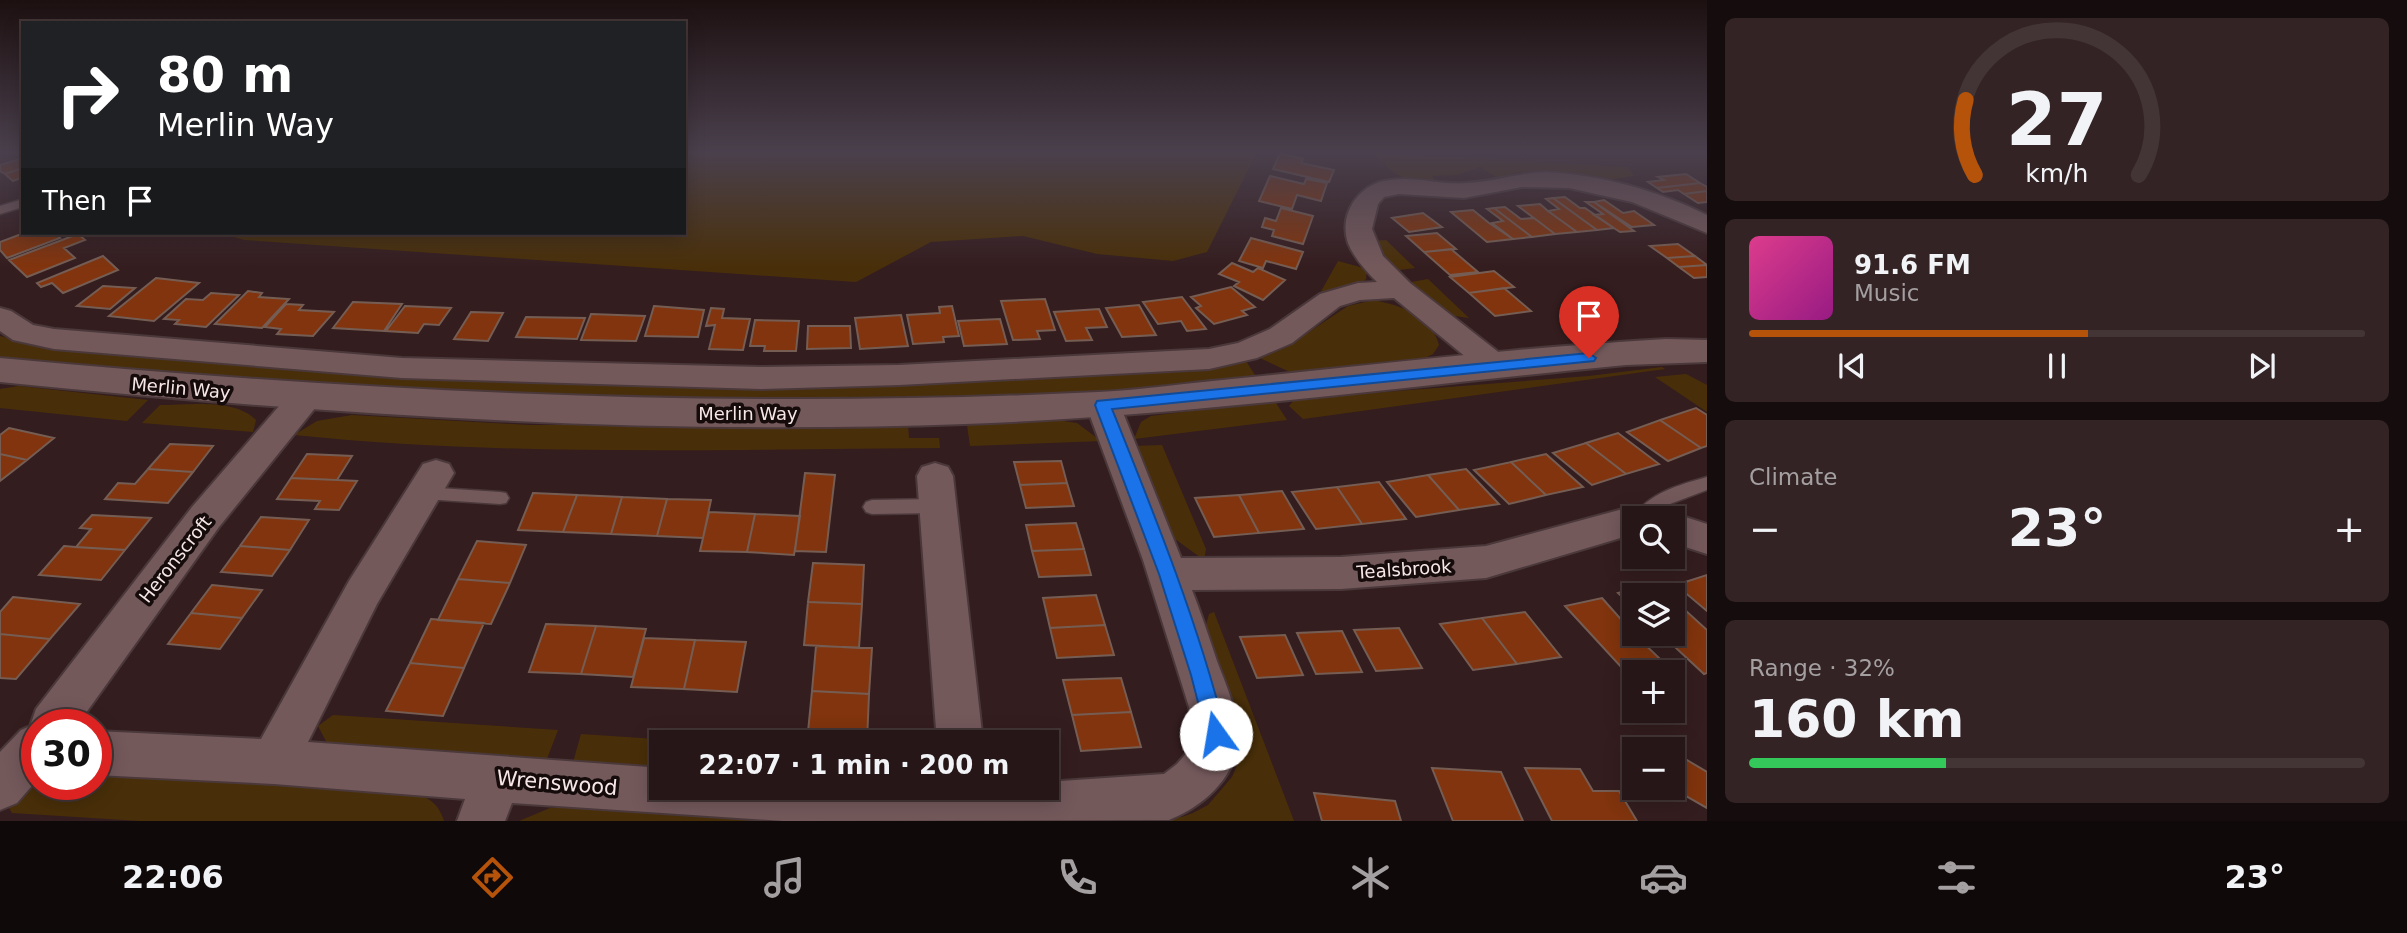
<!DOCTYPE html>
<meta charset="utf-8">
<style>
:root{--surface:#271617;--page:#332324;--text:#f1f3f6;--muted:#a49fa1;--line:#433536;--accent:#b45309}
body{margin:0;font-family:"DejaVu Sans",sans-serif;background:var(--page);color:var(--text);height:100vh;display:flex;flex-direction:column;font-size:26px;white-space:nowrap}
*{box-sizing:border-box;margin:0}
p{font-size:23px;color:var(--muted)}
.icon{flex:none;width:38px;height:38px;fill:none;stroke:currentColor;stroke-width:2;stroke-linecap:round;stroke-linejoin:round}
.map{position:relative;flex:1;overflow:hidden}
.details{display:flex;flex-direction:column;gap:18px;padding:18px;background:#150c0d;width:700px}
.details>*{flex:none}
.top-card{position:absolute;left:21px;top:21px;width:665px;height:214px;border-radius:0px;box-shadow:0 4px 18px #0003,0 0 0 2px var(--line);background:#202124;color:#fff;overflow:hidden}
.tools{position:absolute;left:1622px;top:506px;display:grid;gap:14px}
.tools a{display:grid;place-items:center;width:63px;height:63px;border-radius:0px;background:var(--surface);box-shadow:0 4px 18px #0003,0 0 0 2px var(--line);font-size:35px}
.speed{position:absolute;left:21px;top:709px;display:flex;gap:14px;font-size:35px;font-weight:700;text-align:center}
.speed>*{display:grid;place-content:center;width:91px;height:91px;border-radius:50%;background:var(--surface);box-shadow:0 4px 18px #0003,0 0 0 2px var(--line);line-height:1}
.speed .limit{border:10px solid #d22;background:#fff;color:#111}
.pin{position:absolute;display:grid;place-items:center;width:60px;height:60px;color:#fff;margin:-72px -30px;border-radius:50% 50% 50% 0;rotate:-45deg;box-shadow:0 0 7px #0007}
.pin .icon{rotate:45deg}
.me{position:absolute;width:77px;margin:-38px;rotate:347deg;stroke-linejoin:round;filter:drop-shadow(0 0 5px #0008)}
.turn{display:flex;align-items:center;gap:24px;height:147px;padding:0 21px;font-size:32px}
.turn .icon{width:91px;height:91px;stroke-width:2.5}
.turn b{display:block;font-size:49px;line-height:60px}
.then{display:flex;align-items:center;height:66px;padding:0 21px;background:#0003;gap:14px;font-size:26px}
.big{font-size:52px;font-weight:700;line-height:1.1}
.details .card{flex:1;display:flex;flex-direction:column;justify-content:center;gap:10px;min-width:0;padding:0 24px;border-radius:10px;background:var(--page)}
.details .dial{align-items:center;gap:0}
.dial svg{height:182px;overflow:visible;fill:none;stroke:var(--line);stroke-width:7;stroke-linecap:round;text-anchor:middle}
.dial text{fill:var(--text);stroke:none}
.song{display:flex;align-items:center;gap:21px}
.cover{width:84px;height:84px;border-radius:10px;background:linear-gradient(135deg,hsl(330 70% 55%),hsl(310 70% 35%))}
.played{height:7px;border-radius:4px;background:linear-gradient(90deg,var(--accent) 55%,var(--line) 55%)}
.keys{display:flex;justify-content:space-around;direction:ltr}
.heat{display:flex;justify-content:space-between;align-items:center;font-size:38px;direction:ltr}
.charge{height:10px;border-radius:5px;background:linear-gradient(90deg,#34c759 32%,var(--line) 0)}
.trip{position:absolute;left:649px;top:730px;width:410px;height:70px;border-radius:0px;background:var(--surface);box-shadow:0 4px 18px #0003,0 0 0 2px var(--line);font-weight:700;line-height:70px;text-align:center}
.menu{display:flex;height:112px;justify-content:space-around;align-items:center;background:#100909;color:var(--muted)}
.menu .icon{width:49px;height:49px}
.menu .active{color:var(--accent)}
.menu b{font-size:32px;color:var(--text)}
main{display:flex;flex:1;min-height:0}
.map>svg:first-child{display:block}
</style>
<main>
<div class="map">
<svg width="1707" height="821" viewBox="0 0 1707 821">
<rect width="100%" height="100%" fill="#341d1f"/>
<path fill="#492f09" d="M 684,152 L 1257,152 L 1207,252 L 1173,261 L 1097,254 L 1023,236 L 931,242 L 856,282 L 244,240 L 220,233 L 684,233 Z
M 1374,153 L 1628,167 L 1634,176 L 1608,180 L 1607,183 C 1573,174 1533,164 1498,178 L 1480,167 L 1457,175 L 1432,176 L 1437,184 C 1403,180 1397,179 1374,153 Z
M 1386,240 L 1415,268 L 1392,271 L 1373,241 Z
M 1338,261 L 1367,269 L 1366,279 L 1360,285 L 1319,295 Z
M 1428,279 L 1469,318 L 1447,315 L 1406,283 Z
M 1374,300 C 1401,306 1431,315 1439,345 L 1433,354 L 1425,358 L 1292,373 L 1260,358 L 1285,348 L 1348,306 Z
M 0,336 L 23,342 L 106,352 L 370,374 L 1207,365 L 1246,361 L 1255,375 C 1103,400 948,399 795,399 C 668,400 542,398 416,393 C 277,388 138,374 0,358 Z
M 1662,367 L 1665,369 L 1303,419 L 1289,406 L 1295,399 L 1589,376 Z
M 1686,374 L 1707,385 L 1707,412 L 1655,377 Z
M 19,386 L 148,400 L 127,421 L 0,408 L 0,389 Z
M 1274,400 L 1287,420 L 1134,439 L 1141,422 L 1151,416 Z
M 160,405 C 189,405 235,398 256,420 L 253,432 L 142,423 Z
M 352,415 L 529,425 L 908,425 L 909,438 L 939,438 L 940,448 C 725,449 509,457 294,435 L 317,421 Z
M 1049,419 L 1077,423 L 1101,441 L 970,446 L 967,425 Z
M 1162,445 L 1206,549 L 1204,560 L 1175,539 L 1134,446 Z
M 1214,612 L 1294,821 L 1114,821 L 1182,817 L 1193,813 L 1208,805 L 1232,777 L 1238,763 L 1237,728 L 1205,628 L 1209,614 Z
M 333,715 L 558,730 L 545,764 L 328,745 L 318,726 Z
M 581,734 L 701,742 L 662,742 L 661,769 L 572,766 Z
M 96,772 L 409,792 C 428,797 438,802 444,821 L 140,821 L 12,813 L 6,803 L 40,784 L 96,784 Z
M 583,807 L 965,819 L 970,821 L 519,821 L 550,808 Z"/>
<path fill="#81340d" stroke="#755d53" stroke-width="2" d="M 1280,153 L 1303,159 L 1301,163 L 1334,170 L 1329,182 L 1273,169 Z
M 23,158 L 23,168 L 5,174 L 0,171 L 0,165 Z
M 23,168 L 23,177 L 13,181 L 5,174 Z
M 1686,174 L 1700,183 L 1657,188 L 1648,182 L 1664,180 L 1658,177 Z
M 1270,176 L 1304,184 L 1306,179 L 1327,183 L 1321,201 L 1297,195 L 1292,209 L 1259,201 Z
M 1700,183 L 1707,187 L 1707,191 L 1684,194 L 1678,190 L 1663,192 L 1657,188 Z
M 1707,191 L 1707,202 L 1698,203 L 1684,194 Z
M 1565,197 L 1580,208 L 1585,208 L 1614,228 L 1597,230 L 1553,198 Z
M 1553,198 L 1597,230 L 1577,232 L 1548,211 L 1559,209 L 1546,199 Z
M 1604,200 L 1623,213 L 1634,211 L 1654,225 L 1632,227 L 1594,202 Z
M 1586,202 L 1594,202 L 1634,231 L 1620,232 L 1594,215 L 1603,214 Z
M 1540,204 L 1548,211 L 1577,232 L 1555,234 L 1518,206 Z
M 1505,207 L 1521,219 L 1534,218 L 1555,234 L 1532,237 L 1494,208 Z
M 1281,208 L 1313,216 L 1303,244 L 1272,236 L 1274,230 L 1262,227 L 1265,218 L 1276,221 Z
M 1494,208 L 1532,237 L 1513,239 L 1492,223 L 1503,221 L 1487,209 Z
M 1473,210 L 1489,223 L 1513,239 L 1487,242 L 1451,212 Z
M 1423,213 L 1442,227 L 1409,232 L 1392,218 Z
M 24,233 L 54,233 L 60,238 L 7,258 L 0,250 L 0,242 Z
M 1437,233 L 1456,249 L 1424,252 L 1406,236 Z
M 78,234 L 85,240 L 64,248 L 75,258 L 27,277 L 9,260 Z
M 1251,238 L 1303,252 L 1296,269 L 1266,261 L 1263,268 L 1239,261 Z
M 1678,244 L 1695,256 L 1667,258 L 1650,246 Z
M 1451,249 L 1478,272 L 1450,275 L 1424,252 Z
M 103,256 L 118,270 L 63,293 L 52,283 L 41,287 L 37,283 Z
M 1695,256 L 1707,265 L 1679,267 L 1667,258 Z
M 1232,263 L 1253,272 L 1258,268 L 1285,280 L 1263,300 L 1234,286 L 1239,282 L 1219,274 Z
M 1707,265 L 1707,277 L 1694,278 L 1679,267 Z
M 1494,271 L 1514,287 L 1469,293 L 1450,277 Z
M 156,278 L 199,283 L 154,321 L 109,316 Z
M 103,286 L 135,288 L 110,309 L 77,306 Z
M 1231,287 L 1255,307 L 1242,311 L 1247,315 L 1214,324 L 1196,308 L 1201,306 L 1191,297 Z
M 1504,288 L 1531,311 L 1495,316 L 1469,293 Z
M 248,291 L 262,293 L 259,297 L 289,299 L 262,328 L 215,324 Z
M 211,293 L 239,295 L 206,327 L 175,324 L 179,320 L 164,319 L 186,299 L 203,300 Z
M 1182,297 L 1206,329 L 1187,331 L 1181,321 L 1158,324 L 1143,302 Z
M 1045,299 L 1055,330 L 1037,331 L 1040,339 L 1013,340 L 1001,301 Z
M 353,302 L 402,304 L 384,331 L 333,328 Z
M 286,304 L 303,305 L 299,310 L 334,312 L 313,336 L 277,334 L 281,329 L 265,327 Z
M 1139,305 L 1156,335 L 1122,337 L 1106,308 Z
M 405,306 L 451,308 L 439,325 L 424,324 L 418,333 L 386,331 Z
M 654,306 L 704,310 L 698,337 L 645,336 Z
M 952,306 L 959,336 L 943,337 L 944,342 L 913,344 L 907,315 L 940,313 L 939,307 Z
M 711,308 L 724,309 L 722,318 L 750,319 L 743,350 L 709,349 L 715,325 L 706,326 Z
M 1099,309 L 1107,327 L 1086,328 L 1092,340 L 1066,341 L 1054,312 Z
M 471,312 L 503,313 L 488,341 L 454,339 Z
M 591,314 L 645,316 L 636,341 L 581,340 Z
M 901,315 L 908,346 L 860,349 L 855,318 Z
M 526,317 L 585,318 L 577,339 L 516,337 Z
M 1000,319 L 1007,344 L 964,346 L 958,321 Z
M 755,320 L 799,321 L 796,351 L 764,351 L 765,346 L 750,346 Z
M 808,326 L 850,326 L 851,348 L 807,349 Z
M 1696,408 L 1707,415 L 1707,446 L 1701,448 L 1660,420 Z
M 1660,420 L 1701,448 L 1668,461 L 1627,432 Z
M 9,428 L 54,438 L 27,460 L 0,454 L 0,435 Z
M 1618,433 L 1659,464 L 1626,474 L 1586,443 Z
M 1586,443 L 1626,474 L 1592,485 L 1553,453 Z
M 170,444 L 213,446 L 193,472 L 148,469 Z
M 0,454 L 27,460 L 0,481 Z
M 307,454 L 352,456 L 337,480 L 291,478 Z
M 1546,454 L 1583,487 L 1546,495 L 1511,462 Z
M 1061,461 L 1067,483 L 1020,485 L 1014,462 Z
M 1511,462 L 1546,495 L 1509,504 L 1474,470 Z
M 148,469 L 193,472 L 168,503 L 105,499 L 118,483 L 135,484 Z
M 1466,469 L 1499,504 L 1459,510 L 1428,475 Z
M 805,473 L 835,475 L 826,552 L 795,551 Z
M 1428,475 L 1459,510 L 1416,517 L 1387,482 Z
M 291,478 L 337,480 L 357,481 L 339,510 L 315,509 L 320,501 L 277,499 Z
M 1379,482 L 1406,519 L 1362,524 L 1337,487 Z
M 1067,483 L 1074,506 L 1026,508 L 1020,485 Z
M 1337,487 L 1362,524 L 1316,529 L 1292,492 Z
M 1282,491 L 1304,529 L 1259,533 L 1239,495 Z
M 533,493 L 577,495 L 563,532 L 518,530 Z
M 577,495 L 622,497 L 611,534 L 563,532 Z
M 1239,495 L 1259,533 L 1214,537 L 1195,498 Z
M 622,497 L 667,499 L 657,536 L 611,534 Z
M 667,499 L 711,500 L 703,538 L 657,536 Z
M 709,512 L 755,514 L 747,552 L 700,551 Z
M 755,514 L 800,516 L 794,555 L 747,552 Z
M 92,515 L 151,518 L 125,550 L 76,547 L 91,529 L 80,528 Z
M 261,517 L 309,520 L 290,550 L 240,546 Z
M 1076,523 L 1084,549 L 1032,551 L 1026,525 Z
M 477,541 L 526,545 L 510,583 L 458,579 Z
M 64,546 L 76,547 L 125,550 L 101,580 L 39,575 Z
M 240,546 L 290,550 L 272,576 L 221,572 Z
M 1084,549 L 1091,575 L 1039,577 L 1032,551 Z
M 813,563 L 864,565 L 862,604 L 808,602 Z
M 1707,575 L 1707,611 L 1676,585 Z
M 458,579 L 510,583 L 491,624 L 438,620 Z
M 1655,583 L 1668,595 L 1634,595 L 1634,608 L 1618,593 Z
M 212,585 L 262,590 L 242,618 L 191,613 Z
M 1096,595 L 1105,625 L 1050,628 L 1043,598 Z
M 13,597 L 80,604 L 50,639 L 0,634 L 0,612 Z
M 1602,598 L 1634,634 L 1683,681 L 1673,684 L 1673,672 L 1634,672 L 1634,681 L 1565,606 Z
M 1673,599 L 1707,630 L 1707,673 L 1704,674 L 1661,634 L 1673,634 Z
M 808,602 L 862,604 L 859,648 L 804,645 Z
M 1525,612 L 1561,657 L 1517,664 L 1482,618 Z
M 191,613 L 242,618 L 220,649 L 168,644 Z
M 1482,618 L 1517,664 L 1473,670 L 1440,624 Z
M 431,619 L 484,623 L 464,668 L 410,663 Z
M 546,624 L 596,626 L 581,674 L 529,672 Z
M 1105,625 L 1114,655 L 1057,658 L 1050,628 Z
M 596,626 L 646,629 L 633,677 L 581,674 Z
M 1399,628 L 1422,668 L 1376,671 L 1354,630 Z
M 1342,631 L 1362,672 L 1316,674 L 1297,633 Z
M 0,634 L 50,639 L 16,679 L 0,678 Z
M 1285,635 L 1303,675 L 1257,678 L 1240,637 Z
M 644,638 L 695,640 L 684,689 L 631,687 Z
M 695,640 L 746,642 L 737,692 L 684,689 Z
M 816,646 L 872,648 L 869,694 L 812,691 Z
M 410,663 L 464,668 L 443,716 L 386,711 Z
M 1121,678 L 1131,712 L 1072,715 L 1063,680 Z
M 812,691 L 869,694 L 867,742 L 807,742 Z
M 1131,712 L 1141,747 L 1081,751 L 1072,715 Z
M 1682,757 L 1707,772 L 1707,808 L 1672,788 Z
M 1432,768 L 1501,772 L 1523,821 L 1453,821 Z
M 1525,768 L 1580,769 L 1593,791 L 1619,791 L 1637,821 L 1552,821 Z
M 1314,793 L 1395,801 L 1401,821 L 1322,821 Z"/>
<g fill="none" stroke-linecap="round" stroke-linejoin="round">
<g stroke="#4a383a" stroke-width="3">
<path id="lane" d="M 23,199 L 23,207 L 0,214 L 0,206 Z
M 1707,477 L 1707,490 L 1670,504 L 1654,518 L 1634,518 L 1634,520 L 1633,518 C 1647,493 1682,484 1707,477 Z
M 424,487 L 500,492 L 506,493 L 509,498 L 506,503 L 500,504 L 424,499 L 418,498 L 415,493 L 418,488 Z
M 937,499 L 943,501 L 946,506 L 943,511 L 937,513 L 872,514 L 866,512 L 863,507 L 866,502 L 872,500 Z"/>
</g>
<g stroke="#4a383a" stroke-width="4">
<path id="street" d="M 1546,172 C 1602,175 1656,190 1707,215 L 1707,233 L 1632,202 L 1569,188 L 1522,187 L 1464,198 L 1399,194 L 1384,197 L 1378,204 L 1372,229 L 1383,256 L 1410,283 L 1506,358 L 1511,365 L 1506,372 L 1495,375 L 1484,372 L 1394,298 L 1360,300 L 1340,306 L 1292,343 L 1257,358 L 1209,369 L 899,385 L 761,389 L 402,378 L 54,349 L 13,340 L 0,331 L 0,308 L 11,311 L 33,325 L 54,329 L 402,358 L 761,367 L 899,365 L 1209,349 L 1238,343 L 1270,329 L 1320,294 L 1358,283 L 1377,282 C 1366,271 1354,258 1348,243 C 1338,213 1360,183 1389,180 C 1415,176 1440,185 1465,183 C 1492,182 1518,173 1546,172 Z
M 304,388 L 316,391 L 320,399 L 316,407 L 219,527 L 78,724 L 37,724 L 37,780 L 17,803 L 0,810 L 0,752 L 21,730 L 30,726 L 36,709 L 192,507 L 292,391 Z
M 1103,394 L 1115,397 L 1120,405 L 1181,558 L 1341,557 L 1486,546 L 1634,506 L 1647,510 L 1652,518 L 1634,518 L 1634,534 L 1486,578 L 1341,589 L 1192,590 C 1201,613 1209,637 1217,661 C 1225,682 1235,705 1238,728 C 1242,773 1206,805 1169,820 L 783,821 L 512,803 L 505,821 L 457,821 L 465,799 L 274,784 L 96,775 L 96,731 L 261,739 L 349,581 L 423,464 L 436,460 L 449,464 L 454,473 L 377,604 L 308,742 L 662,768 L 662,788 L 1046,788 L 1046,782 L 1164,774 L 1177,764 L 1190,749 L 1192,728 L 1189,707 L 1143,560 L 1086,405 L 1091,397 Z
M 935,463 L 948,467 L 953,476 L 983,742 L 937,742 L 917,476 L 922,467 Z
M 1673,513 L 1707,524 L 1707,554 L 1673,543 L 1673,518 L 1660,518 Z"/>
</g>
<g stroke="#4a383a" stroke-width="4">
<path id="secondary" d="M 1666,339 L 1707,340 L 1707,362 L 1626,365 C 1406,386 1186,416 965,424 C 643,436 320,414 0,382 L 0,358 C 366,392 731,410 1098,392 C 1143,390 1187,383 1232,379 C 1376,365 1521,347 1666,339 Z"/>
</g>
<use href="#lane" fill="#74595b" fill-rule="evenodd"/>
<use href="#street" fill="#74595b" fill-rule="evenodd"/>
<use href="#secondary" fill="#74595b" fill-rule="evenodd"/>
</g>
<linearGradient id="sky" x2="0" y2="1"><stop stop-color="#1d1011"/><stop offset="0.57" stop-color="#4a404d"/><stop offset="1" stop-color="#4a404d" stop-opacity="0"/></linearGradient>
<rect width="1707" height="267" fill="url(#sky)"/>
<path fill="#1a73e8" stroke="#114b97" stroke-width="2" d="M 1589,353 L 1596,358 L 1594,361 L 1112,409 C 1155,516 1198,622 1226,734 L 1223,741 L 1216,744 L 1208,741 L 1191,675 L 1159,574 L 1095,405 L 1097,401 Z"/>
<g text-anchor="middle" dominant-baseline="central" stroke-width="7" stroke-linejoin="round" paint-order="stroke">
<g font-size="18" fill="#f6e6e7" stroke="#150b0b">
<text transform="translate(181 388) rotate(5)">Merlin Way</text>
<text x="748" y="413">Merlin Way</text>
<text transform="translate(175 559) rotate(-52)">Heronscroft</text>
<text transform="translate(1404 569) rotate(-4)">Tealsbrook</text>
</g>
<g font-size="21" fill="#f6e6e7" stroke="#150b0b">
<text transform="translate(557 783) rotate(5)">Wrenswood</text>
</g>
</g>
</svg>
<div class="tools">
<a><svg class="icon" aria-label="search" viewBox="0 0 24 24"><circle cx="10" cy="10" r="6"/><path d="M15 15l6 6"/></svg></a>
<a><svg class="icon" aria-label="layers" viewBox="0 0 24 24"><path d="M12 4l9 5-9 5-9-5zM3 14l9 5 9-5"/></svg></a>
<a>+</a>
<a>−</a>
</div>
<div class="speed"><div class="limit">30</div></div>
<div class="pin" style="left:1589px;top:358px;background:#d93025"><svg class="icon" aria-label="arrive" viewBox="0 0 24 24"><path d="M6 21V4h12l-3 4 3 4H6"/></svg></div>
<svg class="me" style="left:1216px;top:734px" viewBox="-20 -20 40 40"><circle r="19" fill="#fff"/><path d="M0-13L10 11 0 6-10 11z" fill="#1a73e8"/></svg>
<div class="trip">22:07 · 1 min · 200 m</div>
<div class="top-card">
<div class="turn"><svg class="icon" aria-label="right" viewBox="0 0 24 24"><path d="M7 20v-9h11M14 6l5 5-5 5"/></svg><div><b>80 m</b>Merlin Way</div></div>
<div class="then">Then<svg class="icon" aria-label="arrive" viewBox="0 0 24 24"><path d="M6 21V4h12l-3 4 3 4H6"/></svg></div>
</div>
</div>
<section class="details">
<div class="card dial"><svg viewBox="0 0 100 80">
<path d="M14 69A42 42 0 1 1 86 69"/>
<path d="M14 69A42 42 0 0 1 10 36" stroke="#b45309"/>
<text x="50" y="56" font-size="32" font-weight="700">27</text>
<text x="50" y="72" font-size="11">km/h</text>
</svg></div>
<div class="card">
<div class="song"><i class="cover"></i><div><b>91.6 FM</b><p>Music</p></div></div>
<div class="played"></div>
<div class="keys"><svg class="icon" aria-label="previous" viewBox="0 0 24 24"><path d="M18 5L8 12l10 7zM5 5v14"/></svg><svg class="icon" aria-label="pause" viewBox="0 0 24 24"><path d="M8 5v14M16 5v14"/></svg><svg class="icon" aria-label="next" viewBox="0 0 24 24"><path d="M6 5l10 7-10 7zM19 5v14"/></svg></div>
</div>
<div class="card"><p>Climate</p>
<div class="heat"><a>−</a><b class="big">23°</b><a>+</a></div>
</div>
<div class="card"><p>Range · 32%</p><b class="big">160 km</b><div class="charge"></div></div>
</section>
</main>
<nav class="menu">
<b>22:06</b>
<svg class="icon active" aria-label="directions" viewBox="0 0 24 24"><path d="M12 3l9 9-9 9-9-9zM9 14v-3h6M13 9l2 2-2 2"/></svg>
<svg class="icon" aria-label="music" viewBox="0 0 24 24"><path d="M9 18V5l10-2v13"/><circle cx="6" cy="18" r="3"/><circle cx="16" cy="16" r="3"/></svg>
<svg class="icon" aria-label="phone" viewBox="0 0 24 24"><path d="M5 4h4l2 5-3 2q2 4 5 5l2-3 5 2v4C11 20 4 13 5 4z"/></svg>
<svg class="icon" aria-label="climate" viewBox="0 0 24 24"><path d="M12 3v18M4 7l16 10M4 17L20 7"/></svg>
<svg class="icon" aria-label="car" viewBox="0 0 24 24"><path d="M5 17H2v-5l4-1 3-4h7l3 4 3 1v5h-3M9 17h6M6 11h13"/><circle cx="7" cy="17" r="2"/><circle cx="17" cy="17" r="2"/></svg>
<svg class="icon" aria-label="filters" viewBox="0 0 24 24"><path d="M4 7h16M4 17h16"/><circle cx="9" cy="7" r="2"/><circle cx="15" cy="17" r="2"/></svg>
<b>23°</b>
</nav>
